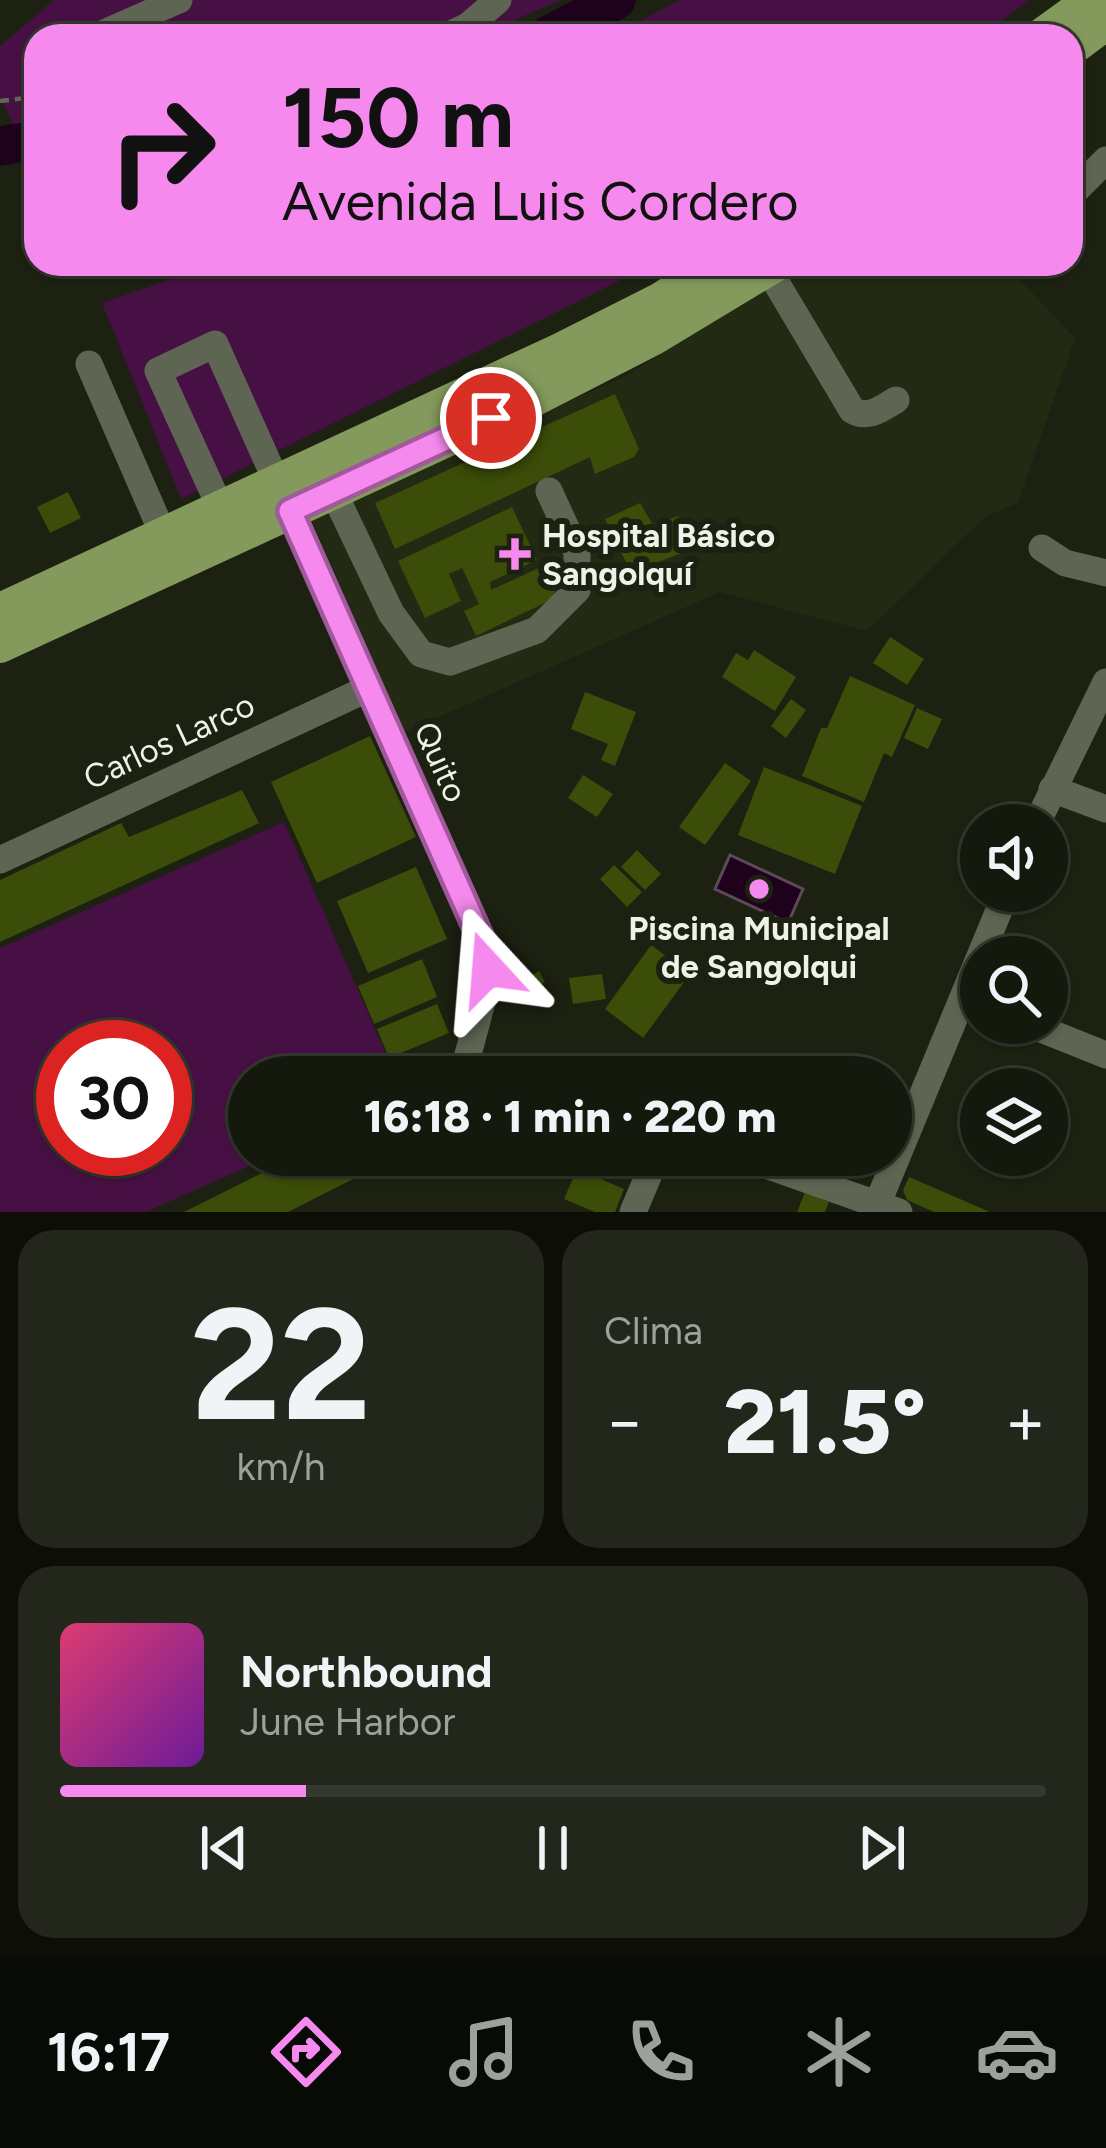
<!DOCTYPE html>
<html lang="es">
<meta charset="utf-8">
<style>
:root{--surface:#15190d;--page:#22261b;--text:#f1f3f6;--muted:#9da09d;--line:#34382e;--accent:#f689ed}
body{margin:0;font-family:Figtree,sans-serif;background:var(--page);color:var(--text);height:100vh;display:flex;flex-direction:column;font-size:45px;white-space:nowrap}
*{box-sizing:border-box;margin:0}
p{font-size:39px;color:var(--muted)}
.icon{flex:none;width:66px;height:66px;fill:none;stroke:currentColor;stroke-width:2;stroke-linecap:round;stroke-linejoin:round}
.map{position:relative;height:1212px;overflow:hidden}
.drawer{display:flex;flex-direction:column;gap:18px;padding:18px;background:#0c0e07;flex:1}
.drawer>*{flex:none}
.guide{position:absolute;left:24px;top:24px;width:1059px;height:252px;border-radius:36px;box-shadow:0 3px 9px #0004,0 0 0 3px var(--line);background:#f689ed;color:#111;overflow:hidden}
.fabs{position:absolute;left:960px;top:804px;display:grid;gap:24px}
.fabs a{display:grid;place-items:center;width:108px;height:108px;border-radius:50%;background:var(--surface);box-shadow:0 3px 9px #0004,0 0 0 3px var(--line);font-size:60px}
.speed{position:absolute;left:36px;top:1020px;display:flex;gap:24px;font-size:60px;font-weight:700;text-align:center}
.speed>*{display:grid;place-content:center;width:156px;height:156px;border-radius:50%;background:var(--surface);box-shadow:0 3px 9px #0004,0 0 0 3px var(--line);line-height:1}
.speed .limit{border:18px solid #d22;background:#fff;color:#111}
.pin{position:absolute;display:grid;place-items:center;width:102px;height:102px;color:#fff;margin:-51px;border:6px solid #fff;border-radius:50%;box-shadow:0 3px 12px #0007}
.me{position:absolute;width:132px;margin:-66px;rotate:341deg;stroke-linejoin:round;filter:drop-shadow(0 0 9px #0008)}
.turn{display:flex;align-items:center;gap:42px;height:252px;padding:0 60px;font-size:54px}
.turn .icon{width:156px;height:156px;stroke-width:2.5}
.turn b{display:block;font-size:84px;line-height:102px}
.big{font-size:90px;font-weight:800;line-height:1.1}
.drawer .card{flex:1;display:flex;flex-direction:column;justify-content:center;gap:18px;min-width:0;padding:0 42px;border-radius:36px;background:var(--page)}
.drawer .dial{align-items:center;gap:0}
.dial b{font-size:156px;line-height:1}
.song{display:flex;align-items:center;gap:36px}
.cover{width:144px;height:144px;border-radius:18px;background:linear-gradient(135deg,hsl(340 70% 55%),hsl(280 70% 35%))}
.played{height:12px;border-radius:6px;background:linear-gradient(90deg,var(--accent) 25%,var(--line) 25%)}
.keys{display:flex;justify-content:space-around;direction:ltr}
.heat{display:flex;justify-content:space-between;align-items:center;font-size:66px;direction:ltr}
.drawer .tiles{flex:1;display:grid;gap:18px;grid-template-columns:1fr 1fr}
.card:last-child{grid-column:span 2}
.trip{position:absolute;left:228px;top:1056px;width:684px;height:120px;border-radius:60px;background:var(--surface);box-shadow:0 3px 9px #0004,0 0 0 3px var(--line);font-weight:800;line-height:120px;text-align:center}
.dock{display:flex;height:192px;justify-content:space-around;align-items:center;background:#080a05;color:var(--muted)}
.dock .icon{width:84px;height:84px}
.dock .active{color:var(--accent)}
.dock b{font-size:54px;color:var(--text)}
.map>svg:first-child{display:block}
</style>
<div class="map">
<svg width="1106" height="1212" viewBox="0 0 1106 1212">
<rect width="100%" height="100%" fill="#1c2111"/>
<path fill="#222a13" d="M 804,264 L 1005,264 L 1075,338 L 1018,503 L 986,516 L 867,631 L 720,592 L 405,732 L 310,516 L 626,376 Z"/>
<path fill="#471044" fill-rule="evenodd" d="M 54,0 L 561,0 L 519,18 L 491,36 L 36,36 L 36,129 L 13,124 L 0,97 L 0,46 Z
M 680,0 L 1029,0 L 982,36 L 611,36 Z
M 214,264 L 653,264 L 181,499 L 102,303 Z
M 284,822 L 396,1077 L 249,1077 L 249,1155 L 274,1155 L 146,1212 L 0,1212 L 0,948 ZM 63,1047 L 165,1047 L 165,1149 L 63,1149 Z"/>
<path fill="#1e021c" stroke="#5c4a59" stroke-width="3" d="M 730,855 L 803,889 L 788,923 L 715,889 Z"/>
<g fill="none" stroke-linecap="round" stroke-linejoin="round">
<path stroke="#1e021c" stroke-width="39" d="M 547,36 L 616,0
M 0,146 L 36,140"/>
</g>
<path fill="#3b4d08" d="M 615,394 L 639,449 L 634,457 L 595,474 L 590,457 L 395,549 L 375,503 Z
M 68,492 L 81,518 L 50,533 L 37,507 Z
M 640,503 L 653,525 L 678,516 L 694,548 L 631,573 L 605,519 Z
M 512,507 L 537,560 L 490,582 L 491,590 L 543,566 L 557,597 L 476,636 L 464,611 L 479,604 L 462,568 L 449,574 L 461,601 L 425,618 L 398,561 Z
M 890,637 L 924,659 L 907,685 L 873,663 Z
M 754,650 L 796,677 L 775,711 L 722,677 L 736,653 L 748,660 Z
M 850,676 L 915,705 L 892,757 L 884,753 L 864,802 L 802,776 L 821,728 L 827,728 Z
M 585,692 L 636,712 L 615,766 L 601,760 L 608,744 L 571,729 Z
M 791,699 L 806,710 L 786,738 L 771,726 Z
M 917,708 L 942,719 L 928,749 L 904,738 Z
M 370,736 L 416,837 L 317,883 L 271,782 Z
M 725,763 L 751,781 L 705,845 L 679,827 Z
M 764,767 L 862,806 L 835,874 L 738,835 Z
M 583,775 L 613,794 L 597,817 L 568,798 Z
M 242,790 L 259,823 L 0,942 L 0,880 L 121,823 L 129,837 Z
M 637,850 L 661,874 L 645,890 L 621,867 Z
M 614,865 L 642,892 L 627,907 L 600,879 Z
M 416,867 L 447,939 L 368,973 L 337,901 Z
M 651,945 L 690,974 L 643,1038 L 605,1009 Z
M 422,959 L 437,997 L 374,1024 L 358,986 Z
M 539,971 L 545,982 L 520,995 L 515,984 Z
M 602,974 L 606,999 L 573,1004 L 569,978 Z
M 437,1004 L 449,1033 L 389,1058 L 377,1029 Z
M 298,1155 L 362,1155 L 363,1174 L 288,1212 L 184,1212 Z
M 577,1169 L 624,1189 L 615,1212 L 595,1212 L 564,1199 Z
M 909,1177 L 990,1212 L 934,1212 L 907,1200 L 903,1190 Z
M 805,1192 L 829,1202 L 825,1212 L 797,1212 Z"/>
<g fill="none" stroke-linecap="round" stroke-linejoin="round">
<path stroke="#636759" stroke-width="4.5" stroke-dasharray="9 6" stroke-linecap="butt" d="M 0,101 L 36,97"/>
<path stroke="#5e6552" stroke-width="27" d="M 97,36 L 179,0
M 447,36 L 468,26 L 498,0
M 1071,195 L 1106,160
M 768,269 L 852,410 C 868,420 882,408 896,400
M 89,364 L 163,534
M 333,491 L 391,613 L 421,654 L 450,662 L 537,630 L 577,590 L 577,552 L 549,491
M 221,509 L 158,371 L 215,344 L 486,950 L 485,991 L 462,1077
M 1042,548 L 1065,563 L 1106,573
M 1052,789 L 1106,809
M 1036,825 L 1106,682
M 0,860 L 369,688
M 1026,1023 L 1106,1055
M 508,1155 L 552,1159 L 585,1155
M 737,1155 L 899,1212
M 633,1212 L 657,1155
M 874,1212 L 1007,891"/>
<path stroke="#84995c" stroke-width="36" d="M 1042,36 L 1092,0
M 1071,48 L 1106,22
M 0,611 L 560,351 L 661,300 L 718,264
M 0,645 L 531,400 L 652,338 L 775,264"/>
</g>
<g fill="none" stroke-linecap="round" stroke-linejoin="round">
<g stroke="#a0599a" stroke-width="30">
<path id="route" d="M 488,969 L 486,950 L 290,511 L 491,418"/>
</g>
<use href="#route" stroke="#f689ed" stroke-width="21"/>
</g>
<g fill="#f689ed" stroke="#1c2111" stroke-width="4.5">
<path d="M509 536h12v12h12v12h-12v12h-12v-12h-12v-12h12z"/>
<circle cx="759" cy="889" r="12"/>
</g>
<g text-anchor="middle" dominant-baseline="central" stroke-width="12" stroke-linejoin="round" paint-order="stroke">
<g font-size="33" font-weight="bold" fill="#eef2e7" stroke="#1c2111" text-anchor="start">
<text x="542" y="535">Hospital Básico<tspan x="542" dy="38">Sangolquí</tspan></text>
<text x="759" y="928" text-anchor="middle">Piscina Municipal<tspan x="759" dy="38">de Sangolqui</tspan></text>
</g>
<g font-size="33" fill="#eef2e7" stroke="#1c2111">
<text transform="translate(169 741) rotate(-25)">Carlos Larco</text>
<text transform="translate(441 762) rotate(66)">Quito</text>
</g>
</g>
</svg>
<div class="fabs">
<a><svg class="icon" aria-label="sound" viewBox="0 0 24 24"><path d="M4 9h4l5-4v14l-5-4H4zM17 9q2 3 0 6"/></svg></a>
<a><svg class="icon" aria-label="search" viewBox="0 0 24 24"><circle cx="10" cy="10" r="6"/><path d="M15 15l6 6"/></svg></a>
<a><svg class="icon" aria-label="layers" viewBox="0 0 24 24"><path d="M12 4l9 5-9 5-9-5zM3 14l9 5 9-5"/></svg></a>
</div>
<div class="speed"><div class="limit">30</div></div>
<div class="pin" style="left:491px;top:418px;background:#d93025"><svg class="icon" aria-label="arrive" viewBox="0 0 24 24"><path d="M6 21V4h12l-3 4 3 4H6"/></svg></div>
<svg class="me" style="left:488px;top:969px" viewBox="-20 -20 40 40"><path d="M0-17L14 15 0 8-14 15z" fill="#f689ed" stroke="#fff" stroke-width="4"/></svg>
<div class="trip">16:18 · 1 min · 220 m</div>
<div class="guide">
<div class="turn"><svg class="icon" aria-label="right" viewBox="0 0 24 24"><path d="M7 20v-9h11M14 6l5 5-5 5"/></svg><div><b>150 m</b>Avenida Luis Cordero</div></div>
</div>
</div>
<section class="drawer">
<div class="tiles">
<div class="card dial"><b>22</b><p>km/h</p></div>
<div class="card"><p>Clima</p>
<div class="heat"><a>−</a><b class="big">21.5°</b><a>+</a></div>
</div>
<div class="card">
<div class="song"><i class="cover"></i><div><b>Northbound</b><p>June Harbor</p></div></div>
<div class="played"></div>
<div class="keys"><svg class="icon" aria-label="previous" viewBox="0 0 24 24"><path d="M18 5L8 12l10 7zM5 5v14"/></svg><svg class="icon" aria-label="pause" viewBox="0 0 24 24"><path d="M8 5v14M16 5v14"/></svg><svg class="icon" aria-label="next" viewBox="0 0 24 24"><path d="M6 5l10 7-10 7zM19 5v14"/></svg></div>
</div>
</div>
</section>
<nav class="dock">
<b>16:17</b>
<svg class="icon active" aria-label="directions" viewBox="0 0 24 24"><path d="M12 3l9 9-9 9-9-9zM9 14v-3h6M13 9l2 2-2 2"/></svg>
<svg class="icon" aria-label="music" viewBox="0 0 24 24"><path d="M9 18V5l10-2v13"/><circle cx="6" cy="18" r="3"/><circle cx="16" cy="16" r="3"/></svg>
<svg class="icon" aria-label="phone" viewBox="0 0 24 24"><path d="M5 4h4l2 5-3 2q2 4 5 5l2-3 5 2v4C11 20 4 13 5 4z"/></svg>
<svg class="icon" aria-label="climate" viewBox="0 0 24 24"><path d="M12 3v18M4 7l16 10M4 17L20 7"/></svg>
<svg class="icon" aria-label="car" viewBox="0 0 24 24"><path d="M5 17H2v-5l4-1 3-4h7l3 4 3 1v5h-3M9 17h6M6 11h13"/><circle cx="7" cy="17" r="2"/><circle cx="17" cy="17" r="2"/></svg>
</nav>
